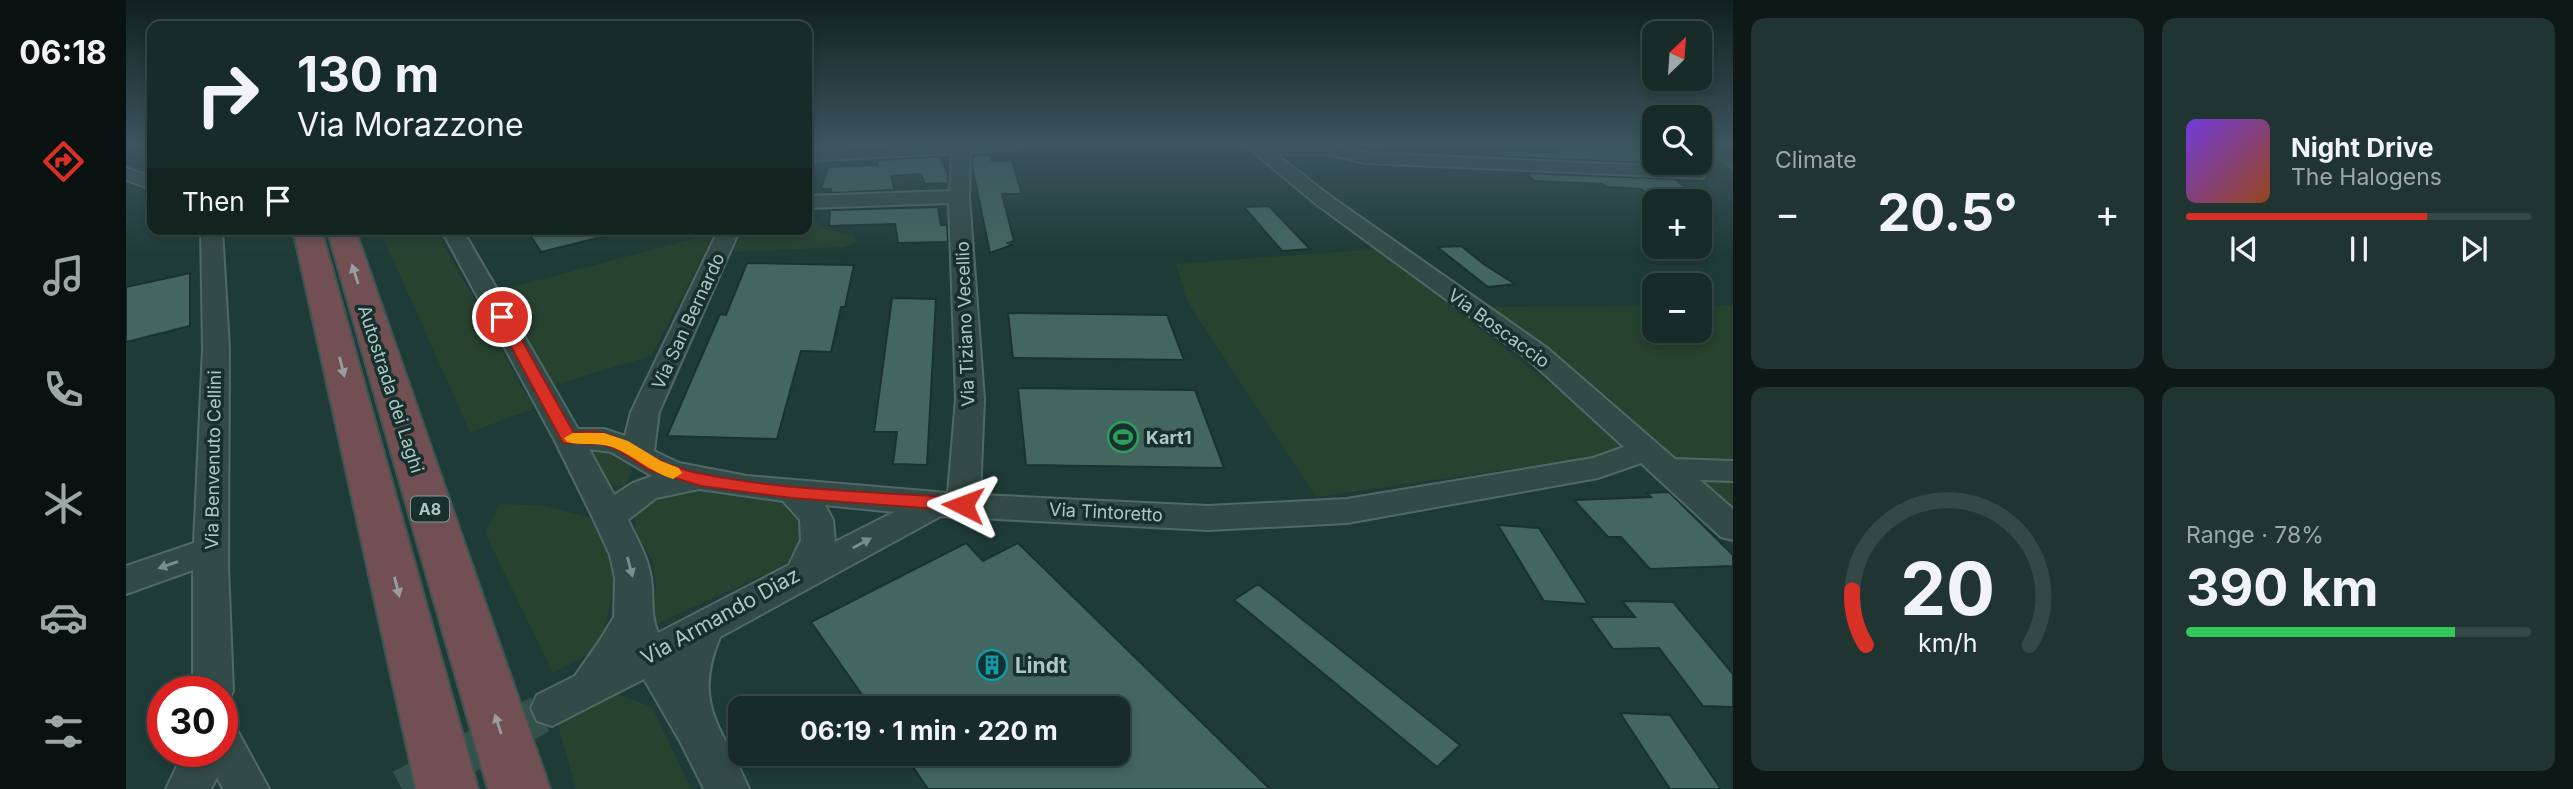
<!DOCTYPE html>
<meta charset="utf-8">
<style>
:root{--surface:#172c29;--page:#203431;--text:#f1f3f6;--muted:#9ea7a8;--line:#364846;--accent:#d93025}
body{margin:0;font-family:Inter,sans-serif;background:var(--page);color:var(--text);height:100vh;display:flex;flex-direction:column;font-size:26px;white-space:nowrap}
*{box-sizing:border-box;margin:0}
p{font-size:23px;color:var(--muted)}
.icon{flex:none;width:38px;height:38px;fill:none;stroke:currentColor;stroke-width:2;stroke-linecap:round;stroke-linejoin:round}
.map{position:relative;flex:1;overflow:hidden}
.details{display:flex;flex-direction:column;gap:18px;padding:18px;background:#0d1817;width:840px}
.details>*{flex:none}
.guide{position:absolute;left:21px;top:21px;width:665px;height:214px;border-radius:14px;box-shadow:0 4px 10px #0003,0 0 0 2px var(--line);background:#172c29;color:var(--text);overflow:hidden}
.needle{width:46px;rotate:25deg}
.fabs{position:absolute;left:1516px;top:21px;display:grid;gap:14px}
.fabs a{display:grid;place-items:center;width:70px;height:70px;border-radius:14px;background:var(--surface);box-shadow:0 4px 10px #0003,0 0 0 2px var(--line);font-size:35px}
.speed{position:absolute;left:21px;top:676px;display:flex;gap:14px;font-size:35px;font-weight:700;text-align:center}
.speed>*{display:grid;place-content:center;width:91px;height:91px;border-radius:50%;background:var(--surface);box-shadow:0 4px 10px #0003,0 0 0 2px var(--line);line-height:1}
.speed .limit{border:10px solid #d22;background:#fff;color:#111}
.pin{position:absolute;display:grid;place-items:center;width:60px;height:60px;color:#fff;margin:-30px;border:4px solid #fff;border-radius:50%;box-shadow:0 2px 7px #0007}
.me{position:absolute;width:77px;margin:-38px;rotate:273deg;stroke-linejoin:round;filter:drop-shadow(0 0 5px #0008)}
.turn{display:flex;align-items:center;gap:24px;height:147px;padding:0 35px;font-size:32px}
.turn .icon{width:91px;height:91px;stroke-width:2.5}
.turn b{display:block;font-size:49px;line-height:60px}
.then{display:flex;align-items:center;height:66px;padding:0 35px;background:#0003;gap:14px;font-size:26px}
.big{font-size:52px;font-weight:700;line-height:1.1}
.details .widget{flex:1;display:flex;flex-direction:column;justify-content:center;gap:10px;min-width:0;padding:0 24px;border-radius:14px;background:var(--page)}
.details .dial{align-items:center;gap:0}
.dial svg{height:182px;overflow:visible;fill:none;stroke:var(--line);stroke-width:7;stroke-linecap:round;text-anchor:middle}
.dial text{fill:var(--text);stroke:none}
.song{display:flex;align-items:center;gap:21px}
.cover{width:84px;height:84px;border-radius:10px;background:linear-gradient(135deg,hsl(260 70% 55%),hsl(20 70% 35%))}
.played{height:7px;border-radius:4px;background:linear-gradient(90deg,var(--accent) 70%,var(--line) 70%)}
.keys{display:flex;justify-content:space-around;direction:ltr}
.heat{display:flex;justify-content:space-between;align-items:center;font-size:38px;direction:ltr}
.charge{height:10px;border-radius:5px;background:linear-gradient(90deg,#34c759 78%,var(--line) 0)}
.details .tiles{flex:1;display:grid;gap:18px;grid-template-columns:repeat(2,1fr)}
.trip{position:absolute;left:602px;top:696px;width:402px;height:70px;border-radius:14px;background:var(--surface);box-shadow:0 4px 10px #0003,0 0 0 2px var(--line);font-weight:700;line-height:70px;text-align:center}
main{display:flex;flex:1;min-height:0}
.tabs{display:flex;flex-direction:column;width:126px;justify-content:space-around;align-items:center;background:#091210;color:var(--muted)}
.tabs .icon{width:49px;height:49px}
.tabs .active{color:var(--accent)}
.tabs b{font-size:32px;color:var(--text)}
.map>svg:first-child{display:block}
</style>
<main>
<nav class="tabs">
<b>06:18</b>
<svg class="icon active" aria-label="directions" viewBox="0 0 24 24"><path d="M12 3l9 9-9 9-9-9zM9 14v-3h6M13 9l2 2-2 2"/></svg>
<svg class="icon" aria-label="music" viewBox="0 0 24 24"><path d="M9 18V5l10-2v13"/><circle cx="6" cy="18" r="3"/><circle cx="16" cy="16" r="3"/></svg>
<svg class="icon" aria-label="phone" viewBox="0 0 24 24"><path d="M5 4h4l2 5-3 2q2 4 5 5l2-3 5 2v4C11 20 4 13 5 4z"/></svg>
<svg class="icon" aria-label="climate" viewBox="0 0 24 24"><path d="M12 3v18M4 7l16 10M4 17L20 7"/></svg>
<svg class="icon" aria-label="car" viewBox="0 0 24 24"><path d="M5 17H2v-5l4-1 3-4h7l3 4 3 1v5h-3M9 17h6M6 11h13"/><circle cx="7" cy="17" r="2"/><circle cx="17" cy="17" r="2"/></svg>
<svg class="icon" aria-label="filters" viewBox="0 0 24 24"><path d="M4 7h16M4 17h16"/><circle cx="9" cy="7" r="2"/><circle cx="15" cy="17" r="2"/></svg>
</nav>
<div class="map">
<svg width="1607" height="789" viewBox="0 0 1607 789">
<rect width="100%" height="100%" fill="#1f3b37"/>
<path fill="#27422f" d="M 1573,144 L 1607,144 L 1607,179 L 1592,169 L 1597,165 L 1573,151 Z
M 681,211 L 689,214 L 693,227 L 728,236 L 730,242 L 717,247 L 607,252 L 616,229 L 681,229 Z
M 256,229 L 309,229 L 408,409 L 344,432 L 260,244 Z
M 589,233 L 525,356 L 425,386 L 375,290 Z
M 1252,249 L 1498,442 L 1488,454 L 1190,497 L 1061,301 L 1050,264 Z
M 1528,306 L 1528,331 L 1573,331 L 1573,306 L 1607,306 L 1607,463 L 1560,462 L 1539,454 L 1437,360 L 1357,307 Z
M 467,444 L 507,458 L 505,474 L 499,486 L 479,486 L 462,451 Z
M 1572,477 L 1607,479 L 1607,509 Z
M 566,484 L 653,499 L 674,516 L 675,539 L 665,562 L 531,624 L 522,616 L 530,587 L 527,562 L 510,532 L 509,506 Z
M 374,504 L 419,506 L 465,518 L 485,542 L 489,584 L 473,648 L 427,673 L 359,533 Z
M 480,690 L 526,707 L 565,789 L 450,789 L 429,715 Z"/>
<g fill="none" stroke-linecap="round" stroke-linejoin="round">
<path stroke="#2a5b55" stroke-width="4.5" d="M 1575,144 L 1607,168"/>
</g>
<path fill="#446661" stroke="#1a322f" stroke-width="2" d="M 1434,144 L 1503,144 L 1529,163 L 1380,157 L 1372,150 L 1434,153 Z
M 847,155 L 864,155 L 866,161 L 886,161 L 896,194 L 876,194 L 888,241 L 882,243 L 886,245 L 864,253 L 846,166 Z
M 814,156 L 822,174 L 822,183 L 799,184 L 795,174 L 765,176 L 769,190 L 705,193 L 705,189 L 695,189 L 702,167 L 752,165 L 750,160 Z
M 1399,173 L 1549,179 L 1572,197 L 1522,194 L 1515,189 L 1480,187 L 1476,184 L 1409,181 Z
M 1143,206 L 1184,249 L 1156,251 L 1118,207 Z
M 812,207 L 815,225 L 821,225 L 822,242 L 772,243 L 769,224 L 703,226 L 704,210 Z
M 400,229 L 483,229 L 484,235 L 415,252 Z
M 1335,246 L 1359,265 L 1389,284 L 1362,287 L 1311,247 Z
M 621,263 L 728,265 L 719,307 L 715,307 L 705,352 L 675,351 L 651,439 L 541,436 L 594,314 L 600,315 Z
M 64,273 L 64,326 L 0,342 L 0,287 Z
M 766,298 L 810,299 L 801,465 L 767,464 L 771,432 L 748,432 Z
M 882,313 L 1041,315 L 1058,360 L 887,358 Z
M 892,388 L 1069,390 L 1098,468 L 900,465 Z
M 1543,492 L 1607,555 L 1607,566 L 1524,569 L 1495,537 L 1482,537 L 1448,500 L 1525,497 L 1521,493 Z
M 1372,525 L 1413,528 L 1462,604 L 1418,601 Z
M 840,543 L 857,561 L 892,543 L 1144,789 L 802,789 L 778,754 L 992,754 L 992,709 L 746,709 L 685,622 Z
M 1132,584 L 1334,745 L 1311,767 L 1108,600 Z
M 1496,601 L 1547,602 L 1607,674 L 1607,707 L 1577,706 L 1533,648 L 1487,649 L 1464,617 L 1509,617 Z
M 1494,713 L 1544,715 L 1595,789 L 1544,789 Z"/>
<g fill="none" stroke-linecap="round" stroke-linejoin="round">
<path stroke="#34504c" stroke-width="39" stroke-dasharray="39 20" stroke-linecap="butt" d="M 276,789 L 426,708"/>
<g stroke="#506966" stroke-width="4">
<path id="minor" d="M 805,144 L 898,144 L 889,149 L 844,152 L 843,197 L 858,399 L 854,495 L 1082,506 L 1221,499 L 1467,458 L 1498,447 L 1403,360 L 1190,204 L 1118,144 L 1200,144 L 1240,153 L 1549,167 L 1546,163 L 1566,163 L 1579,174 L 1577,178 L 1240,163 L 1200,154 L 1150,154 L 1204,196 L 1421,348 L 1549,459 L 1607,461 L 1607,481 L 1574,480 L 1607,509 L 1607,540 L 1595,537 L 1515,463 L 1472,478 L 1221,523 L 1082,530 L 815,516 L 594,637 C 565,706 598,729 623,789 L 578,789 L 555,743 L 518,679 L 426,726 L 411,721 L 405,708 L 411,695 L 449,676 L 474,640 L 488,617 L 489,578 L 484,555 L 467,518 L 428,439 L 315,229 L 336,229 L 452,429 L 478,429 L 499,436 L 505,412 L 593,229 L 614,229 L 533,412 L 528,451 L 553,463 L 621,476 L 822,493 L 830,399 L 823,203 L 681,208 L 681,196 L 824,191 L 826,153 L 681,161 L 681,151 ZM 463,449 L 485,452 L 526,476 L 507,483 L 488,495 ZM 573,489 L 657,501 L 674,520 L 675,540 L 663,565 L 532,633 C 524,614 528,598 525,578 C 522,557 511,539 502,520 L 530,498 ZM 699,505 L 768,512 L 709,542 L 707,520 Z
M 0,168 L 26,177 L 26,189 L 0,180 Z
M 75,229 L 96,229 L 103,348 L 102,566 L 107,691 L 101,704 L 96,705 L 96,691 L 67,691 L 67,570 L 0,594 L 0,566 L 68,543 L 77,348 Z
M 96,724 L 111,730 L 143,789 L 97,789 L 91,777 L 85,789 L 40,789 L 58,751 L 96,751 Z"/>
</g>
<g stroke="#3d5653" stroke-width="4">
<path id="highway" d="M 167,229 L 195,229 L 352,789 L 290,789 Z
M 201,229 L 229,229 L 424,789 L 362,789 Z"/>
</g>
<use href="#minor" fill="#334b48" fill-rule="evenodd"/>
<use href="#highway" fill="#724f52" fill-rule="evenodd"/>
</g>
<defs><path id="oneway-solid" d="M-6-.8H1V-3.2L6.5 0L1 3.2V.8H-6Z" transform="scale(1.75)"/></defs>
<g fill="#989e9d">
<use href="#oneway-solid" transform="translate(229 274) rotate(-108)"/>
<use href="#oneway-solid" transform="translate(216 367) rotate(76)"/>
<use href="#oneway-solid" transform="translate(271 587) rotate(76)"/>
<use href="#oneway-solid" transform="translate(372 724) rotate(-108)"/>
</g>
<g fill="#76908d">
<use href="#oneway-solid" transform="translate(736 543) rotate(-28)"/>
<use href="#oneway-solid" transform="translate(42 565) rotate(161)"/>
<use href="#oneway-solid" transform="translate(504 567) rotate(75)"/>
</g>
<linearGradient id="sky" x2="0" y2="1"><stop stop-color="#11201e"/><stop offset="0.57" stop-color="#3c555e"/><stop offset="1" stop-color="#3c555e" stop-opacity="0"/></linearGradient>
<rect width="1607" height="254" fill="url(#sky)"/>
<path fill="#d93025" stroke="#8d1f18" stroke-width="2" d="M 376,313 L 383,317 L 448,433 C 486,425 506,449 537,462 C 549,467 564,472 577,474 C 662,491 751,492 837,498 L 844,500 L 846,505 L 844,509 L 837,511 L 665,498 L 575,486 L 523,470 L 490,449 L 476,444 L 437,443 L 369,317 Z"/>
<path fill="#f59e0b" d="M 447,433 L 478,433 L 502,441 L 535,461 L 553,468 L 556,473 L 547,479 C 524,472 508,455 486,447 C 471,442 456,446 441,442 L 438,438 Z"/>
<defs>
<g id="stadium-ring" transform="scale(1.575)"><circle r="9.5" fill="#18302d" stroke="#2e9e5b" stroke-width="1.5"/><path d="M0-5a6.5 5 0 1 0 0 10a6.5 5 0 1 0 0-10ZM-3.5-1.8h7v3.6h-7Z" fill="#2e9e5b"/></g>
<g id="building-ring" transform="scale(1.575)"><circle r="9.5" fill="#18302d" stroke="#0f9aa8" stroke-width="1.5"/><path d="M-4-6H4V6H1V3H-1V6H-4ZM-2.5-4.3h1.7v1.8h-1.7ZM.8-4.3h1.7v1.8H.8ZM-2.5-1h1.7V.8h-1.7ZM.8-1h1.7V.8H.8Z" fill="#0f9aa8"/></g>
</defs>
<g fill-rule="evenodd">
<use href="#stadium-ring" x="997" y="437"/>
<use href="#building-ring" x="866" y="665"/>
</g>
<g text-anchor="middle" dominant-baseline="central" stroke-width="7" stroke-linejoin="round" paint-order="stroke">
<rect fill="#18302d" stroke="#809a97" stroke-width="2" x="285" y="496.5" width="38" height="25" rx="5"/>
<g font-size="16" font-weight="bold" fill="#adc8c5">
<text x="304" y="509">A8</text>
</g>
<g font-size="18" fill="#adc8c5" stroke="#18302d">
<text transform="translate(562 321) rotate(-65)">Via San Bernardo</text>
<text transform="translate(839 324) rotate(-92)">Via Tiziano Vecellio</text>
<text transform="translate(1373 328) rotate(36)">Via Boscaccio</text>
<text transform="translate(265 389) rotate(72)">Autostrada dei Laghi</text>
<text transform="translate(87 460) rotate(-89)">Via Benvenuto Cellini</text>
<text transform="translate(980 512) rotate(3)">Via Tintoretto</text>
</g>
<g font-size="18" font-weight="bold" fill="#adc8c5" stroke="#18302d" text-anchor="start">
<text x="1020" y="437">Kart1</text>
</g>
<g font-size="21" fill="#adc8c5" stroke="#18302d">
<text transform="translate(594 616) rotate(-29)">Via Armando Diaz</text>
</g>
<g font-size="21" font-weight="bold" fill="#adc8c5" stroke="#18302d" text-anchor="start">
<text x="889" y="665">Lindt</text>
</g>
</g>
</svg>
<div class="fabs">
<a><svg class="needle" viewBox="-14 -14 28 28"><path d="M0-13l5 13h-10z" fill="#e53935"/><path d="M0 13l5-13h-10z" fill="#9ea7a8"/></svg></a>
<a><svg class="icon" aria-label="search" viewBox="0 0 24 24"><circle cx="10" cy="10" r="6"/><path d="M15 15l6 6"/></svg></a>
<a>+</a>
<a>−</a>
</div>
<div class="speed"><div class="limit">30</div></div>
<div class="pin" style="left:376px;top:317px;background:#d93025"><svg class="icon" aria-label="arrive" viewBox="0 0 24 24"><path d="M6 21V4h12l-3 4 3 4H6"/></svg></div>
<svg class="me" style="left:837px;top:505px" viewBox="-20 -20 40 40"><path d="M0-17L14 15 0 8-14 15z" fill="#d93025" stroke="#fff" stroke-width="4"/></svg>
<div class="trip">06:19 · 1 min · 220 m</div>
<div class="guide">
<div class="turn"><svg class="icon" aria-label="right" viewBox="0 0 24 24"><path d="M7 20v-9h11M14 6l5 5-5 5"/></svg><div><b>130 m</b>Via Morazzone</div></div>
<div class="then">Then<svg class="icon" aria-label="arrive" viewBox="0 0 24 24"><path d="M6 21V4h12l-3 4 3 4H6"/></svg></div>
</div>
</div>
<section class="details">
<div class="tiles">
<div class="widget"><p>Climate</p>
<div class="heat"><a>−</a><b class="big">20.5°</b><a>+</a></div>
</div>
<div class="widget">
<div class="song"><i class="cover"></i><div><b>Night Drive</b><p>The Halogens</p></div></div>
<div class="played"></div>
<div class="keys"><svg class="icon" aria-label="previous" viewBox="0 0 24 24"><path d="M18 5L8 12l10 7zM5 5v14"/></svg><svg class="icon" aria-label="pause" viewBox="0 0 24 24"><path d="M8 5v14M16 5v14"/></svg><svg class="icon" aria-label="next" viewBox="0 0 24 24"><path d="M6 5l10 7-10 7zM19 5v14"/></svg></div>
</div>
<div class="widget dial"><svg viewBox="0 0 100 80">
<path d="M14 69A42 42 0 1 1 86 69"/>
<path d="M14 69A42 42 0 0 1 8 45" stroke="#d93025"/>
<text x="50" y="56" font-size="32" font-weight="700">20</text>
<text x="50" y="72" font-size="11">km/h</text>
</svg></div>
<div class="widget"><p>Range · 78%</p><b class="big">390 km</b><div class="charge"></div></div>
</div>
</section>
</main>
